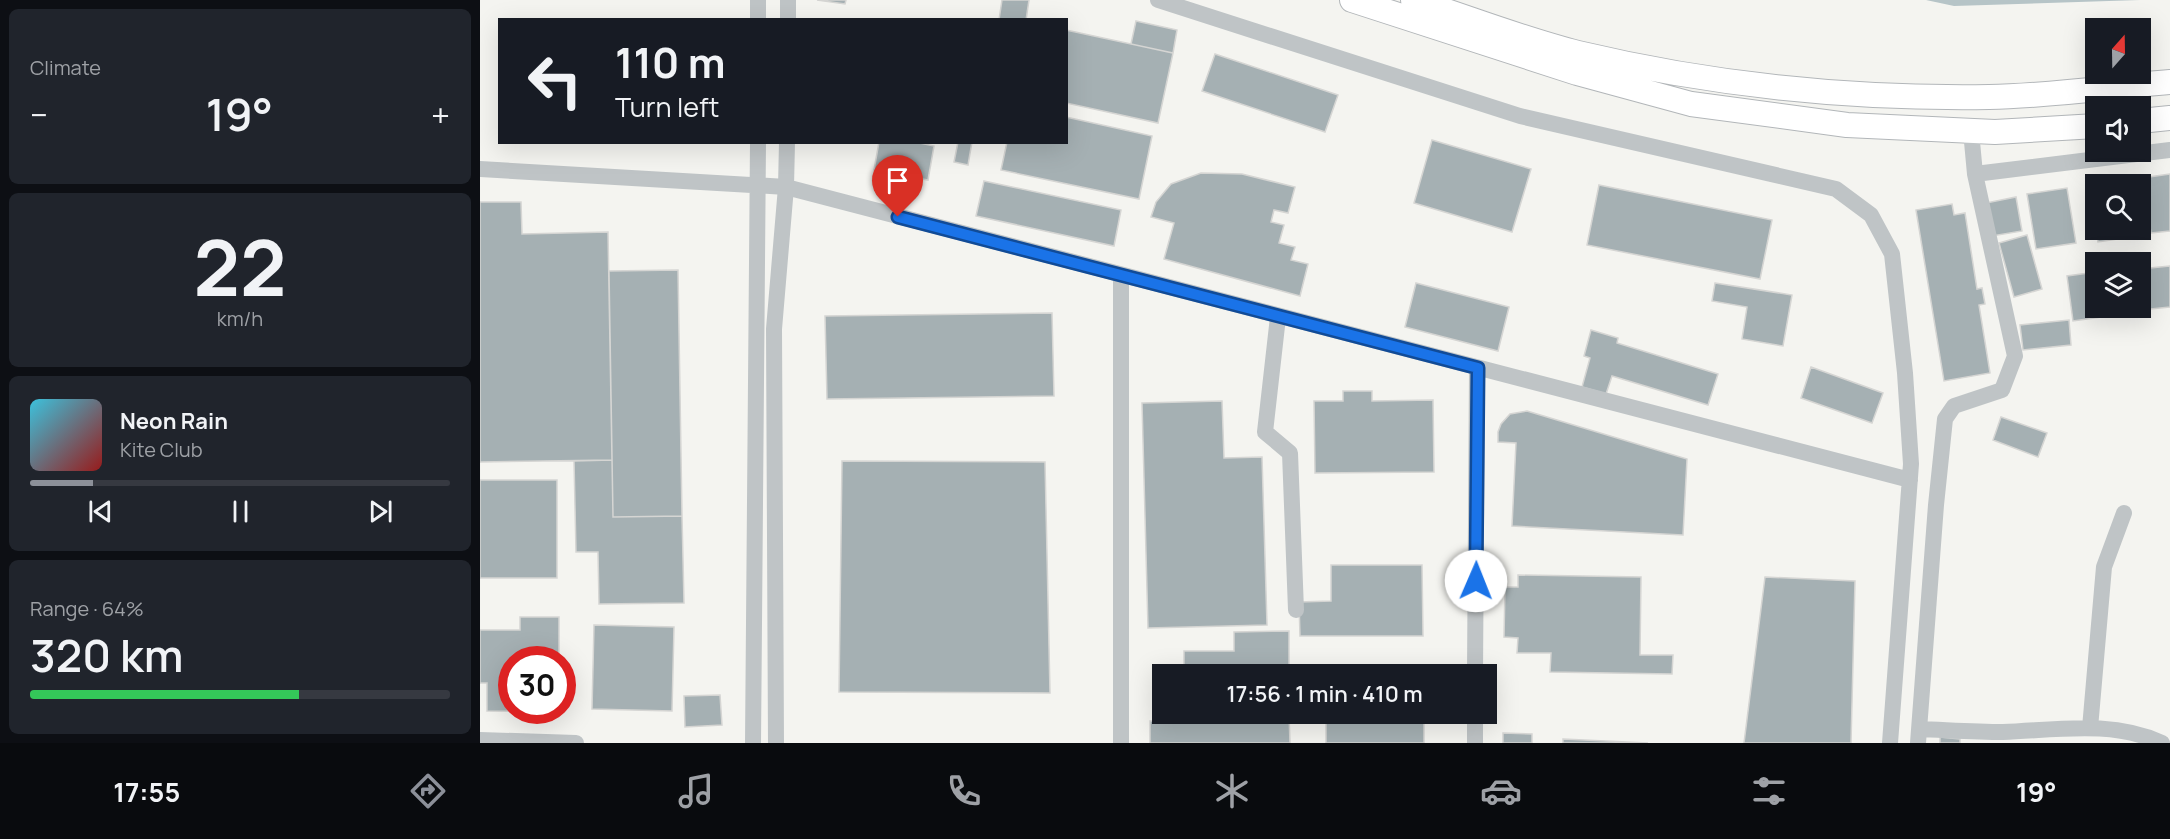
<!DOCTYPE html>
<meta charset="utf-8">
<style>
:root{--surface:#171b24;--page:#20242c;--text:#f1f3f6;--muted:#9ea1a6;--line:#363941;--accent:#8c9099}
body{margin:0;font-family:Manrope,sans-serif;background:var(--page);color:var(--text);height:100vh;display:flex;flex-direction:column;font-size:22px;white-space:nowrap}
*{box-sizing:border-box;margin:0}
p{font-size:20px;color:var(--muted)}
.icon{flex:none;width:33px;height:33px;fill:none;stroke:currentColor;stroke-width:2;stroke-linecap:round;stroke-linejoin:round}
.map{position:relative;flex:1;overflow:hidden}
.sheet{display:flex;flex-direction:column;gap:9px;padding:9px;background:#0d0f14;width:480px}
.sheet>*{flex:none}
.hud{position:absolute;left:18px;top:18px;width:570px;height:126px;border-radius:0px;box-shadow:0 6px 24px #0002;background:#171b24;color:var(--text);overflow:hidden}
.needle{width:39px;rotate:20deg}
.controls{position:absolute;left:1605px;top:18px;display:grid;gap:12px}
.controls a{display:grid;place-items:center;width:66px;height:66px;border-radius:0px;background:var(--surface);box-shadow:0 6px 24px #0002;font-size:30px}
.speed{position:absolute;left:18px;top:646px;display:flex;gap:12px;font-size:30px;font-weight:700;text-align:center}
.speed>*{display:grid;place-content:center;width:78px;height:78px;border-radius:50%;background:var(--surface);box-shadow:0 6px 24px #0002;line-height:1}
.speed .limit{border:9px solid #d22;background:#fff;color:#111}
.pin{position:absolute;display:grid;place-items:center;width:51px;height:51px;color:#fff;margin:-62px -26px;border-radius:50% 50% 50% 0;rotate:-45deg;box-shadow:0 0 6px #0007}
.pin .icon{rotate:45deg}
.me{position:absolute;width:66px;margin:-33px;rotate:1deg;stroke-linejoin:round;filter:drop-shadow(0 0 4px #0008)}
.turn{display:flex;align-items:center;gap:21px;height:126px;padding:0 18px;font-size:27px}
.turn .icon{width:78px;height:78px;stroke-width:2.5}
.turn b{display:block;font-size:42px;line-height:51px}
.big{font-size:45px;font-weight:600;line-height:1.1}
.sheet .card{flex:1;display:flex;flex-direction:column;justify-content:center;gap:9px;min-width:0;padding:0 21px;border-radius:9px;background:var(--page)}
.sheet .dial{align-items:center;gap:0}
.dial b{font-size:78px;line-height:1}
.song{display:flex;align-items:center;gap:18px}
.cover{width:72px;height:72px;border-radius:9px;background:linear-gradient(135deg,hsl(190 70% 55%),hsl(0 70% 35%))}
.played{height:6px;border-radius:3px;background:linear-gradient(90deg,var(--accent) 15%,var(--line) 15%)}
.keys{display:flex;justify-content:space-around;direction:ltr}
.heat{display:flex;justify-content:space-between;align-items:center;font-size:33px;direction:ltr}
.charge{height:9px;border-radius:4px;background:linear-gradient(90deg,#34c759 64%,var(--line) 0)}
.trip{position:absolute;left:672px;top:664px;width:345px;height:60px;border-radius:0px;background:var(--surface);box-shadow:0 6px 24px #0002;font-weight:600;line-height:60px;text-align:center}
.dock{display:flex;height:96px;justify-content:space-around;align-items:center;background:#090b0e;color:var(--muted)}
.dock .icon{width:42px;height:42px}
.dock .active{color:var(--accent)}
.dock b{font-size:27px;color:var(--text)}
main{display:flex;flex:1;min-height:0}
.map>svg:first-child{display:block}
</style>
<main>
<section class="sheet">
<div class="card"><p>Climate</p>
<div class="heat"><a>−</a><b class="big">19°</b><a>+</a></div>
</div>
<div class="card dial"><b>22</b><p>km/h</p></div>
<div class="card">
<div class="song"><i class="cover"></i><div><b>Neon Rain</b><p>Kite Club</p></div></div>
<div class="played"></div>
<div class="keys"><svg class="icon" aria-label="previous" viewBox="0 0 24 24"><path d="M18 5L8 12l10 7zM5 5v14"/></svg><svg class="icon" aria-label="pause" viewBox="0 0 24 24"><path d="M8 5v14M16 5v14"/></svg><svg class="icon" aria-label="next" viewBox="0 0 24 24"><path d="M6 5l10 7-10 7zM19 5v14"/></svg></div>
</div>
<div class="card"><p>Range · 64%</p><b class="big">320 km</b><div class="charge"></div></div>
</section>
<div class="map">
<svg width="1690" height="743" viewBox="0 0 1690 743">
<rect width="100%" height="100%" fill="#f4f4f0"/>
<path fill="#b6c4c7" d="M 1446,0 L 1660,0 L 1474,6 Z"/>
<path fill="#a5b0b3" stroke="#d5d5d3" stroke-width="1.5" d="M 337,0 L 366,0 L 365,4 Z
M 522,0 L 549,0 L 546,20 L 519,20 Z
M 656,21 L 697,30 L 693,53 L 651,44 Z
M 586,30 L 693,53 L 678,123 L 586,103 Z
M 735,54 L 858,95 L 845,132 L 722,91 Z
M 586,117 L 672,136 L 659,199 L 521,170 L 527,142 L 586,142 Z
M 952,140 L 1051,169 L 1032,232 L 934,203 Z
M 399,142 L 435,142 L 454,146 L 448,180 L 394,170 Z
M 478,142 L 492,142 L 488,165 L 474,162 Z
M 721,173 L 762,174 L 815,187 L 808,213 L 794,210 L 791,222 L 804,225 L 799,243 L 815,247 L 811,260 L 828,264 L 820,296 L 684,259 L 694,223 L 671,217 L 676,202 L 691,184 Z
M 1690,174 L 1690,231 L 1671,233 L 1662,178 Z
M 504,181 L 641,210 L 634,246 L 496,216 Z
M 1649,181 L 1649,184 L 1625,184 Z
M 1119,185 L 1292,220 L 1280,279 L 1107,245 Z
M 1616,186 L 1616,229 L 1609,187 Z
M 1587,188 L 1596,243 L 1556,249 L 1547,194 Z
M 1536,197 L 1542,231 L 1512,236 L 1506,203 Z
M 0,202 L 41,202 L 42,234 L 128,232 L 132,460 L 0,462 Z
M 1472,204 L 1474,215 L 1485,213 L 1497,289 L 1502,288 L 1505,304 L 1499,305 L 1510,373 L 1464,381 L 1436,210 Z
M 1616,230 L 1656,230 L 1657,236 L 1618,242 Z
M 1547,235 L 1562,289 L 1534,297 L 1519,243 Z
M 1690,266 L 1690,307 L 1661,310 L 1660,269 Z
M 198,270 L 202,516 L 133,517 L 129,271 Z
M 1616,272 L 1616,308 L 1642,308 L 1643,314 L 1593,321 L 1587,276 Z
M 936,283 L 1029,307 L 1018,351 L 925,327 Z
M 1235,283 L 1312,295 L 1303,346 L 1262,339 L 1267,307 L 1232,301 Z
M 572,313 L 574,396 L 347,399 L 345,316 Z
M 1589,320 L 1591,345 L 1543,350 L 1540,325 Z
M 1111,330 L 1138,338 L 1137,343 L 1238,374 L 1228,405 L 1132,376 L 1126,394 L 1102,387 L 1110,358 L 1104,356 Z
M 1331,367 L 1403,393 L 1392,423 L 1321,398 Z
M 863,391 L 892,391 L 892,401 L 953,400 L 954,472 L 835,473 L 834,401 L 863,401 Z
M 742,401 L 744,458 L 782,457 L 787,625 L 668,628 L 662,403 Z
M 1047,411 L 1207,459 L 1203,535 L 1032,526 L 1036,443 L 1018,442 L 1018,432 L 1021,424 L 1030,414 Z
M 1521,417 L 1567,433 L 1558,457 L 1513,440 Z
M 132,460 L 133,517 L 202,516 L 204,603 L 119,604 L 118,552 L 96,552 L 94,461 Z
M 362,461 L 565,462 L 570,693 L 359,692 Z
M 0,480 L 77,480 L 77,578 L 0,578 Z
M 851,565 L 942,565 L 943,636 L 820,636 L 819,602 L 851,601 Z
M 1038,575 L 1161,577 L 1160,655 L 1193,655 L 1192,674 L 1070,672 L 1071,653 L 1037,653 L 1038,638 L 1024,637 L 1025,587 L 1038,587 Z
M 1285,577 L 1375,581 L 1371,743 L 1264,743 Z
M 40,617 L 79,617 L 79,660 L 32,660 L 32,711 L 79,712 L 7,711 L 7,683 L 0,683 L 0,630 L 40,630 Z
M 114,625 L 194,627 L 192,711 L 112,709 Z
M 809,631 L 809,675 L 704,675 L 704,651 L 754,651 L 754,632 Z
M 240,695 L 242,725 L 205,727 L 204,696 Z
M 704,714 L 809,714 L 810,743 L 670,743 L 670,721 L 704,721 Z
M 846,714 L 944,714 L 944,743 L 846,743 Z
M 1023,733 L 1052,734 L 1052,743 L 1023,743 Z
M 1460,737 L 1480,739 L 1480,743 L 1460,743 Z
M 1083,739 L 1168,743 L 1083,743 Z"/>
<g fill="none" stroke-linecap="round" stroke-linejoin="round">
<g stroke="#b2b6b9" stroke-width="26">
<path id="highway" d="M 872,0 L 1097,73 L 1211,104 L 1367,125 L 1515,132 L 1616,126
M 933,0 C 987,17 1042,39 1098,53 C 1232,85 1371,99 1509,97 C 1569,96 1630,87 1690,82
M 1660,121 L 1690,118"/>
</g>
<path stroke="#bfc4c6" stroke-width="16" d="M 278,0 L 278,20
M 678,0 L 1040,116 L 1356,189 L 1391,215 L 1412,254 L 1425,373 L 1431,464 L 1410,743
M 308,20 L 308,0
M 0,169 L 306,187 L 1430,480
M 1495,174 L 1690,150
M 641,276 L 641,743
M 798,317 L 785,432 L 810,453 L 816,610
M 995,675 L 997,368
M 1610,728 L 1624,567 L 1644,513
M 1440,729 C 1467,730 1495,732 1523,732 C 1577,730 1632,720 1682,743
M 0,740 L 96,743
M 273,743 L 278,142
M 296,743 L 294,329 L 306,187 L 307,142
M 995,743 L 995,714
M 1438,743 L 1456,505 L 1465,419 L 1474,406 L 1522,390 L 1535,356 L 1495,174 L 1491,131"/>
<use href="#highway" stroke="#fff" stroke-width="24"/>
</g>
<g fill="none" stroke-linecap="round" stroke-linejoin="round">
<g stroke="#114b97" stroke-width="15">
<path id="route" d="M 418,217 L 998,368 L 996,581"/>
</g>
<use href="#route" stroke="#1a73e8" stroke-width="10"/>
</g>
</svg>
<div class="controls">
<a><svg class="needle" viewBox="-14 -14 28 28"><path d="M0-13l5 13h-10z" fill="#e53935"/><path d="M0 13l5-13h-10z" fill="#9ea1a6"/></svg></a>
<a><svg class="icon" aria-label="sound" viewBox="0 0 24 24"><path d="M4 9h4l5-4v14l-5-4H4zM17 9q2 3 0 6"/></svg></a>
<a><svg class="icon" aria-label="search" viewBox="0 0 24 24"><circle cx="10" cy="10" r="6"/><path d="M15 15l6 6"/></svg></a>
<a><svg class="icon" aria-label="layers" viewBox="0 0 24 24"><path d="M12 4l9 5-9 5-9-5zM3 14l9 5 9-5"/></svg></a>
</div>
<div class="speed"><div class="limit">30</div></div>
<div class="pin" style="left:418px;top:217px;background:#d93025"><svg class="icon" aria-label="arrive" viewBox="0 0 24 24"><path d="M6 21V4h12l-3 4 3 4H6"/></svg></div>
<svg class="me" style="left:996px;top:581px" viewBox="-20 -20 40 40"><circle r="19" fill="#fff"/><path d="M0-13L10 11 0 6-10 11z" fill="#1a73e8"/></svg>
<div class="trip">17:56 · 1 min · 410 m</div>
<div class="hud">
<div class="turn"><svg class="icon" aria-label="left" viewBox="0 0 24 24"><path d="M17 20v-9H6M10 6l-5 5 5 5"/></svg><div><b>110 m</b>Turn left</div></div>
</div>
</div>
</main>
<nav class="dock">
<b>17:55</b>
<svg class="icon active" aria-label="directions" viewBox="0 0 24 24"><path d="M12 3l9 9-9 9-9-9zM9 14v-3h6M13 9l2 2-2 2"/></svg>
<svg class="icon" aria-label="music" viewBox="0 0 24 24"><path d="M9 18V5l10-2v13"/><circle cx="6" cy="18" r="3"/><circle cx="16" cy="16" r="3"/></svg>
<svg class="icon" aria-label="phone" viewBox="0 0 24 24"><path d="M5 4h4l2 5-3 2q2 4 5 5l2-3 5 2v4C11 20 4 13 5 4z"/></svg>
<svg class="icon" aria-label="climate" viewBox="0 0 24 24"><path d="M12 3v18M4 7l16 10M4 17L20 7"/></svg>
<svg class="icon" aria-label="car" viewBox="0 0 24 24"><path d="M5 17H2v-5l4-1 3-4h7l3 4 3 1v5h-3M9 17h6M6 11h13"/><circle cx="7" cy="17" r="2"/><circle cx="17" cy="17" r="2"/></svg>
<svg class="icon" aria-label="filters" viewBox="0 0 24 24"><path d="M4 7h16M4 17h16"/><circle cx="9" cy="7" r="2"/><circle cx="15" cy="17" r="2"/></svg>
<b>19°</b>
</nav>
